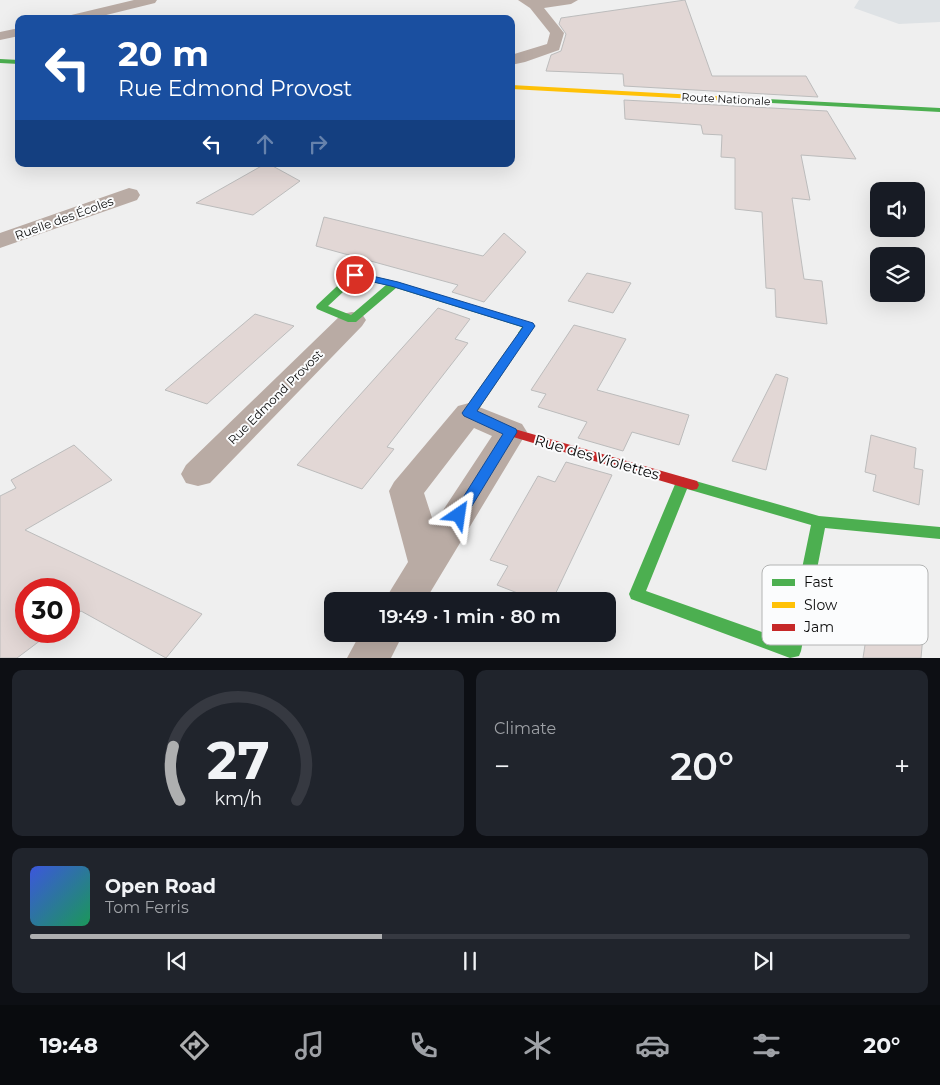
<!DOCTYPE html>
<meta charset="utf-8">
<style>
:root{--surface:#171b24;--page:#20242c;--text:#f1f3f6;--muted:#9ea1a6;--line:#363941;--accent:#aeafb0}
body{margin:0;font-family:Montserrat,sans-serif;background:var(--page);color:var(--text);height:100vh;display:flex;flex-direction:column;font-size:19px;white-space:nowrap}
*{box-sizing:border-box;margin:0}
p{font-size:16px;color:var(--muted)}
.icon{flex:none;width:28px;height:28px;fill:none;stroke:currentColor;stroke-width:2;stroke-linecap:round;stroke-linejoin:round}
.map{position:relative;height:658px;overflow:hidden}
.details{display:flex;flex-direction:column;gap:12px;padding:12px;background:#0d0f14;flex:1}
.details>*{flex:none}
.banner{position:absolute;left:15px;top:15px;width:500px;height:152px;border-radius:10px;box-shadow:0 5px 20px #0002;background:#1a4fa0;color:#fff;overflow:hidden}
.buttons{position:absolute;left:870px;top:182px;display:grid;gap:10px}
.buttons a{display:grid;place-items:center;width:55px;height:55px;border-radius:10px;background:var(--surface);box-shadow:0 5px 20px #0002;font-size:25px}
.speed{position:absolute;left:15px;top:578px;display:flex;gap:10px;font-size:25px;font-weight:700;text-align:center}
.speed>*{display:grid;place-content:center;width:65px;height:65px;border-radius:50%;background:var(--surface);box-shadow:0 5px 20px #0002;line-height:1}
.speed .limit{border:8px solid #d22;background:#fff;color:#111}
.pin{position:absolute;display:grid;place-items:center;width:42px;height:42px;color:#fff;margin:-21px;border:2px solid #fff;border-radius:50%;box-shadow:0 1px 5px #0007}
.me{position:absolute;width:55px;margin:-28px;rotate:32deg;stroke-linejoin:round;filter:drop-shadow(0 0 4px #0008)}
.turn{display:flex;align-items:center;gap:18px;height:105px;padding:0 20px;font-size:22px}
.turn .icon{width:65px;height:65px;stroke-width:2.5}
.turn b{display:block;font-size:35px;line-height:42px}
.lanes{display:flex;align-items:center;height:48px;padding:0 20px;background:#0003;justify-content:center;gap:25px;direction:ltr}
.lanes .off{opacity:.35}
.big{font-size:38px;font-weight:600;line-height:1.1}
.details .widget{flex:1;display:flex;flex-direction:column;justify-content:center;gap:8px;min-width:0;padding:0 18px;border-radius:10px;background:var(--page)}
.details .dial{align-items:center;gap:0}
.dial svg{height:130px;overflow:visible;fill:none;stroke:var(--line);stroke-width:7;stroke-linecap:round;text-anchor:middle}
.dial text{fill:var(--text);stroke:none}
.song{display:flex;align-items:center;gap:15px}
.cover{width:60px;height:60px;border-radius:8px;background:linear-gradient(135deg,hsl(230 70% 55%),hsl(150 70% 35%))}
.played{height:5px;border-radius:2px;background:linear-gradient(90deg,var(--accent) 40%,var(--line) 40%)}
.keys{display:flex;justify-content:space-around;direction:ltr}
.heat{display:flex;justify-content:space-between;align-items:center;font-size:28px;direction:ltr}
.details .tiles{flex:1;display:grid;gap:12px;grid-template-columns:1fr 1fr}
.widget:last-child{grid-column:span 2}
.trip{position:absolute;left:324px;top:592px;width:292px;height:50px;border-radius:10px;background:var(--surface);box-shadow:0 5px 20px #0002;font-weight:600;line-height:50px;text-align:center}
.tab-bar{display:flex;height:80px;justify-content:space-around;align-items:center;background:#090b0e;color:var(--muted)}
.tab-bar .icon{width:35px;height:35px}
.tab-bar .current{color:var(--accent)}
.tab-bar b{font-size:22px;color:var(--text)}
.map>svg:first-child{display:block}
</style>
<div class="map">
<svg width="940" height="658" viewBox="0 0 940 658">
<rect width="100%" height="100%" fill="#efefef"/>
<path fill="#dee2e5" d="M 859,0 L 940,0 L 940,22 L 899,24 L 854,8 Z"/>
<path fill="#e2d7d5" stroke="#bcbcbc" d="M 685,0 L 712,76 L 806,76 L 818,97 L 624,86 L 623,74 L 546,71 L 551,55 L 561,51 L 566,34 L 559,24 L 561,18 Z
M 624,100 L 827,111 L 856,159 L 801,155 L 810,200 L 792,198 L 804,279 L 822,281 L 827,324 L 776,317 L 775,289 L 766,288 L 762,212 L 735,209 L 735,158 L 721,157 L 722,135 L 703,134 L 701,125 L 625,119 Z
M 265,164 L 269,164 L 300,181 L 253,215 L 196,203 Z
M 324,217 L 483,256 L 504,233 L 526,252 L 484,302 L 452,292 L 458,285 L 316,246 Z
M 587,273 L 631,283 L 613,313 L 568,301 Z
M 438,308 L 470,319 L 455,339 L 468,343 L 387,447 L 394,449 L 362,489 L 297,465 Z
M 255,314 L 294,326 L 207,404 L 165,390 Z
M 574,325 L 626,339 L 597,390 L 689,415 L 679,445 L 632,432 L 623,451 L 578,438 L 587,422 L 538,407 L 546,394 L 531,390 Z
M 776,374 L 788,378 L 766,470 L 732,461 Z
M 871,435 L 916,448 L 914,468 L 923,470 L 919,505 L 873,491 L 876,475 L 865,472 Z
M 74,445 L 112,480 L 25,530 L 202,614 L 166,658 L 81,611 L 69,620 L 69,589 L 26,589 L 26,631 L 53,631 L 17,658 L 0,658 L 0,496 L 16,488 L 11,480 Z
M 566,462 L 612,475 L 552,601 L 538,601 L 497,585 L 508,566 L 490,560 L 538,476 L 555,482 Z
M 862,575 L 916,594 L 913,621 L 924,624 L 921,658 L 863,658 L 867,632 L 854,628 Z"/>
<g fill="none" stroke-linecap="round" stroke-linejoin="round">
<path fill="#b9aba4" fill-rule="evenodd" d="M 134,0 L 157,0 L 155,3 L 90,19 L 65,19 L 67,16 Z
M 518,0 L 578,0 L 571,4 L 544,8 L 564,33 L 559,50 L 525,62 L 511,65 L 511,55 L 547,44 L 550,33 L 530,8 Z
M 19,28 L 19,36 L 0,40 L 0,32 Z
M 129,188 L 137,190 L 140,195 L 137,200 L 0,248 L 0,233 Z
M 352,312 L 362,314 L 366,320 L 362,326 L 210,483 L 198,486 L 186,483 L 181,474 L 186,465 L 342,314 Z
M 469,403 L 522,424 L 527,432 L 425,601 L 384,601 L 408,562 L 389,491 L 394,482 L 458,406 ZM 474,428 L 492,436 L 434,524 L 424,493 Z
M 360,634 L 403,634 L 391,658 L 347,658 Z"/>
<path fill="#4caf50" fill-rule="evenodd" d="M 0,59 L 19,60 L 19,64 L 0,63 Z
M 748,98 L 940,108 L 940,112 L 751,102 L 747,100 Z
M 355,272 L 398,282 L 533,324 L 535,326 L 528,335 L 520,335 L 518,333 L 522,327 L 396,288 L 356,322 L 348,322 L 317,309 L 316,307 L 317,305 L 351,273 ZM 357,279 L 386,285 L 351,315 L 328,306 Z
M 683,477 L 689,481 L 692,480 L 819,516 L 940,527 L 940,539 L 825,528 L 801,651 L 799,656 L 790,658 L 631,599 L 629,594 L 676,482 L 678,478 ZM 687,489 L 811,525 L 787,641 L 646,591 Z"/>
<path fill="#ffc107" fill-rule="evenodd" d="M 511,85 L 751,98 L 755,100 L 751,102 L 511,89 Z
M 524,330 L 530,333 L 474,416 L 464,416 L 463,413 L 464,410 L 520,331 Z"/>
<path fill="#c62828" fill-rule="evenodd" d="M 511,428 L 697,481 L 699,485 L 697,489 L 692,490 L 506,435 L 504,432 L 506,429 Z"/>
</g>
<path fill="#1a73e8" stroke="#114b97" d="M 351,272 L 355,272 L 398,282 L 533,323 L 535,326 L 477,411 L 516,429 L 517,432 L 464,519 L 459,520 L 454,519 L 452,515 L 503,434 L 464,416 L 462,413 L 523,327 L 391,286 L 351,277 L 350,275 Z"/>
<g text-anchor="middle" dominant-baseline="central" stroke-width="4" stroke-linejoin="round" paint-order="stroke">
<g font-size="11" fill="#0b0b0b" stroke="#fbfcfd">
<text transform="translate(726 99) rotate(3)">Route Nationale</text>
</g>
<g font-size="12" fill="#0b0b0b" stroke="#fbfcfd">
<text transform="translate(64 218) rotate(-20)">Ruelle des Écoles</text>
<text transform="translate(275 397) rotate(-45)">Rue Edmond Provost</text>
</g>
<g font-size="15" fill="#0b0b0b" stroke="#fbfcfd">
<text transform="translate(597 457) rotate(16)">Rue des Violettes</text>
</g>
</g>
<rect x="762" y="565" width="166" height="80" rx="8" fill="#fbfcfd" stroke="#b3b4b4" stroke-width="1"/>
<rect x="772" y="579" width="23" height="7" fill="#4caf50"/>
<rect x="772" y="602" width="23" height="6" fill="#ffc107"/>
<rect x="772" y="624" width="23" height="7" fill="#c62828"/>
<g font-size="14" fill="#0b0b0b">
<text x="804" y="587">Fast</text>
<text x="804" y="610">Slow</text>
<text x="804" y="632">Jam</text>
</g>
</svg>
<div class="buttons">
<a><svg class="icon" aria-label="sound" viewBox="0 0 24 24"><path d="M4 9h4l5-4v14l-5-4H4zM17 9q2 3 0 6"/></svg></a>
<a><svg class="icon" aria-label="layers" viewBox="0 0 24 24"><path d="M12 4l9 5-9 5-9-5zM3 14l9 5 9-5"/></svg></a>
</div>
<div class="speed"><div class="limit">30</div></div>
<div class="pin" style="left:355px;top:275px;background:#d93025"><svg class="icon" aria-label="arrive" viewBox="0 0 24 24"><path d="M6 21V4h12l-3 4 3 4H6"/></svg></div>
<svg class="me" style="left:459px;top:515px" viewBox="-20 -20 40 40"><path d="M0-17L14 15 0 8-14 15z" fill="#1a73e8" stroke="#fff" stroke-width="4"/></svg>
<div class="trip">19:49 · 1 min · 80 m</div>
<div class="banner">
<div class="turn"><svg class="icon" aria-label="left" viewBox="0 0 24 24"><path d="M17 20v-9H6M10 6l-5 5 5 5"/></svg><div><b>20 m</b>Rue Edmond Provost</div></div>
<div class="lanes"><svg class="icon" aria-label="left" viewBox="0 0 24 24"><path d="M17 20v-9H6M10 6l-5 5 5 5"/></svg><svg class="icon off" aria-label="ahead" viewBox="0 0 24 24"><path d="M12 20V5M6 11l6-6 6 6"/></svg><svg class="icon off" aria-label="right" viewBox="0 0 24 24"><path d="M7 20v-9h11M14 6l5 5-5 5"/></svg></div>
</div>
</div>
<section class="details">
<div class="tiles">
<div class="widget dial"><svg viewBox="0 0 100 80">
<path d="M14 69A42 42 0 1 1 86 69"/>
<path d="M14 69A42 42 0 0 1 10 36" stroke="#aeafb0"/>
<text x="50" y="56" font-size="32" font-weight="700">27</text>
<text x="50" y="72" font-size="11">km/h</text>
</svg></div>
<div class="widget"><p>Climate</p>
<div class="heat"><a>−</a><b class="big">20°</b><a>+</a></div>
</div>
<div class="widget">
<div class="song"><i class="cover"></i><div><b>Open Road</b><p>Tom Ferris</p></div></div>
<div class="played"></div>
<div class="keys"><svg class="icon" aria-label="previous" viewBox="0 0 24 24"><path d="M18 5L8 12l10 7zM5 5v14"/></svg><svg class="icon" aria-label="pause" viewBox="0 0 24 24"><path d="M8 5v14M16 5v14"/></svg><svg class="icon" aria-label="next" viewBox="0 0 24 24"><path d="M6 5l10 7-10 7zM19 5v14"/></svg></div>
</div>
</div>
</section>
<nav class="tab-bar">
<b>19:48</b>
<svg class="icon current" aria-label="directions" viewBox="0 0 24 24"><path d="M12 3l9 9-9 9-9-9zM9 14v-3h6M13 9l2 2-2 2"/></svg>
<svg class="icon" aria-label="music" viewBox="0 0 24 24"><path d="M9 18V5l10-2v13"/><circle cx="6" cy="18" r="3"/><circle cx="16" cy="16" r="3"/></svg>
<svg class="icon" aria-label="phone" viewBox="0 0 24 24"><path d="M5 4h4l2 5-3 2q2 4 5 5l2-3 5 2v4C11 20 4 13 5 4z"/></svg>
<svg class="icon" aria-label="climate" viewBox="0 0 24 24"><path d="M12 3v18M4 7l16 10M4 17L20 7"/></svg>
<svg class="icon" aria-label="car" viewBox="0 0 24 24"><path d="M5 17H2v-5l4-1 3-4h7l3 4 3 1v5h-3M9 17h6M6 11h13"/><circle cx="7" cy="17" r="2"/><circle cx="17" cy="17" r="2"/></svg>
<svg class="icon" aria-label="filters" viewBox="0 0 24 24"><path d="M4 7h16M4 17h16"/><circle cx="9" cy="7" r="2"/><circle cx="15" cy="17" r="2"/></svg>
<b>20°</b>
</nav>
